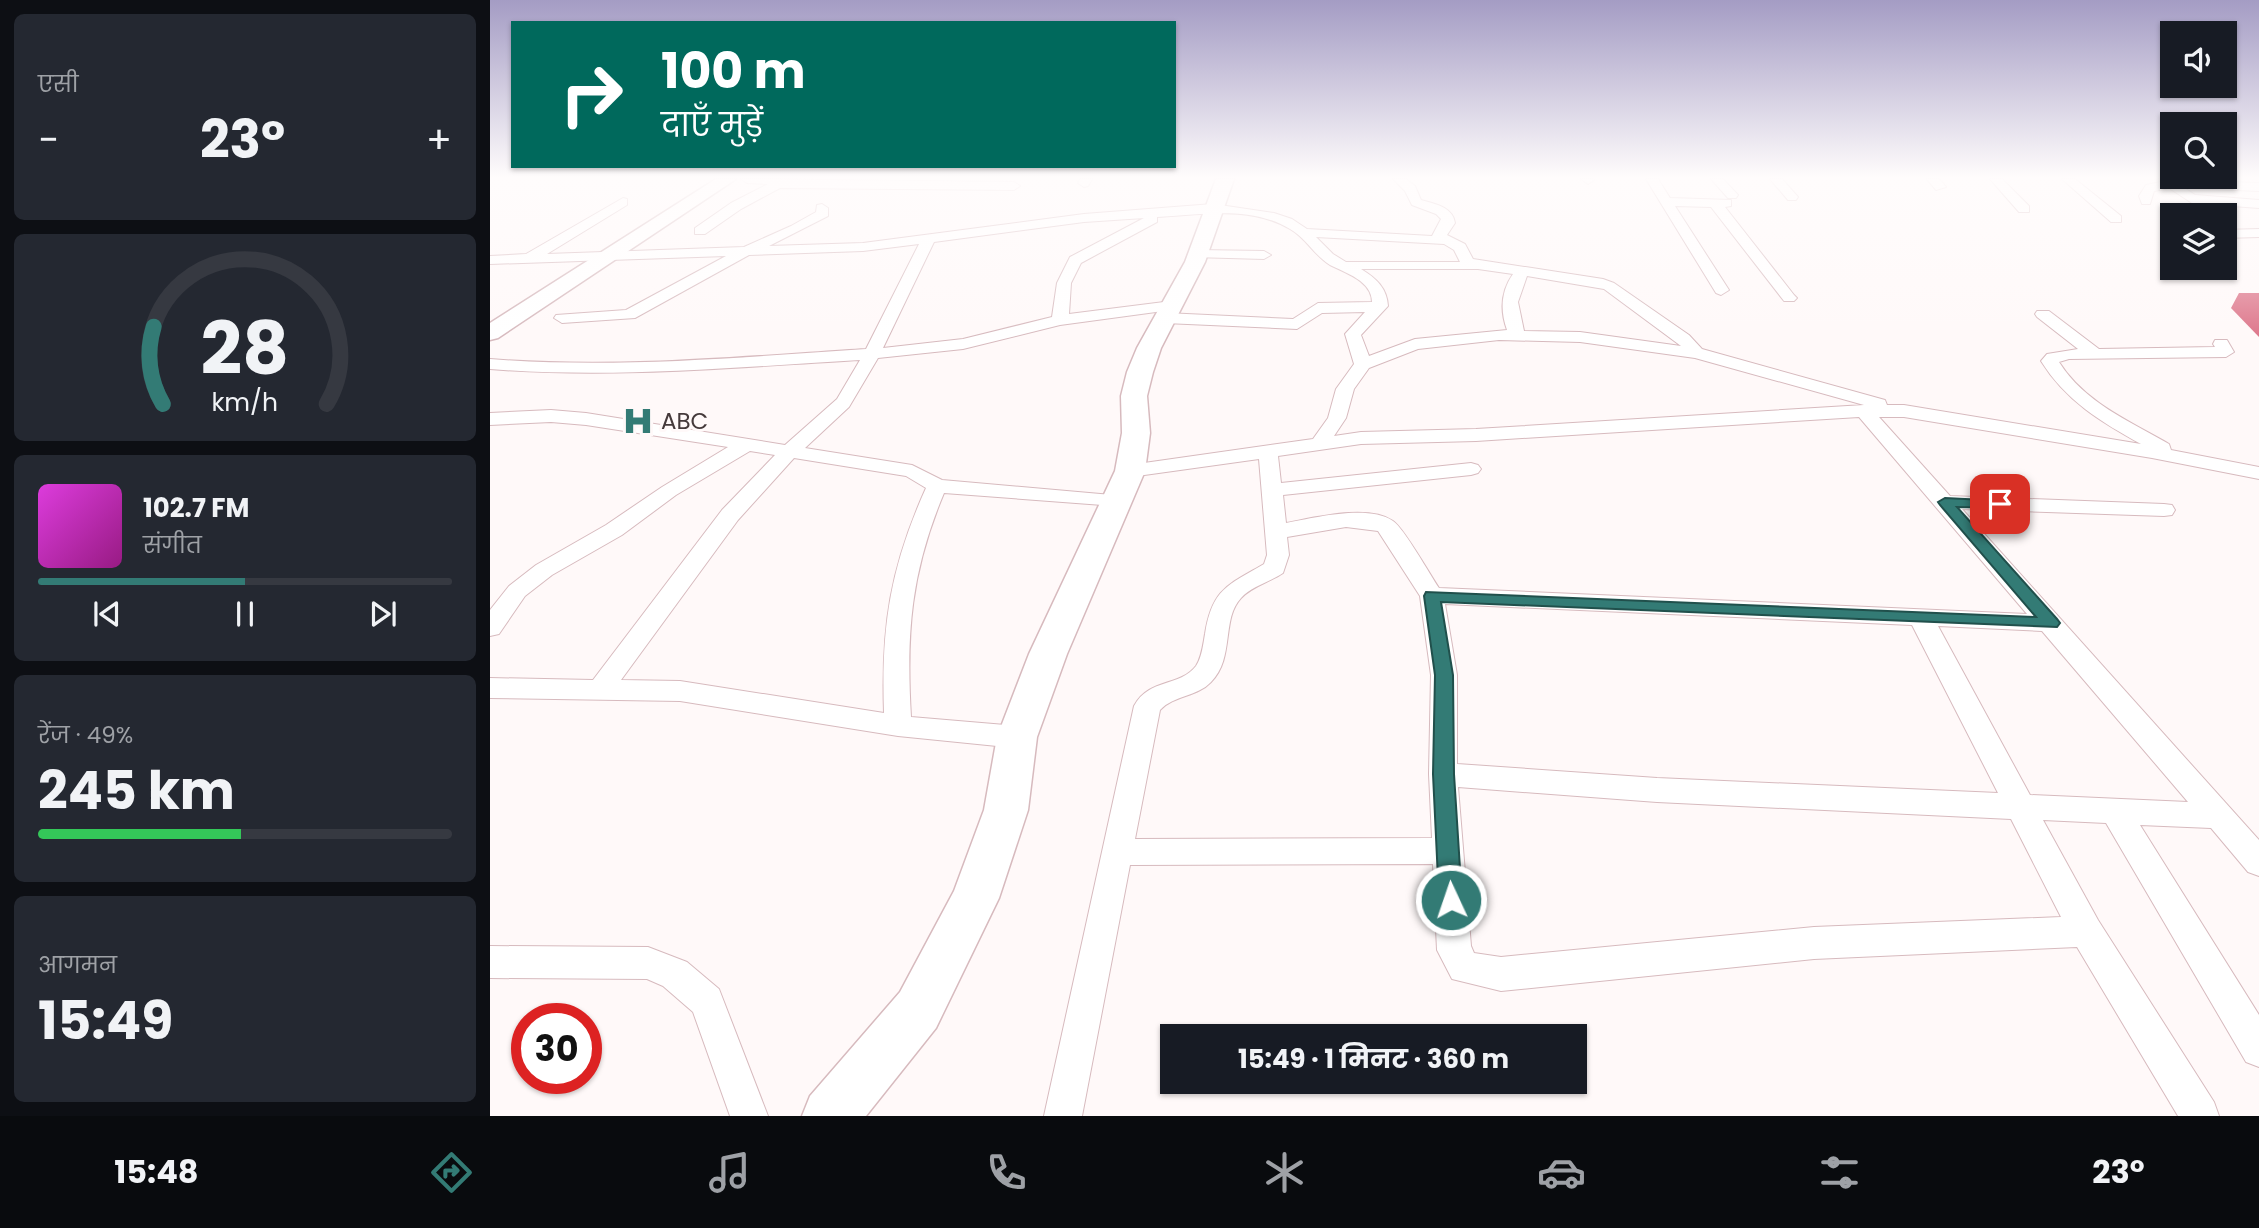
<!DOCTYPE html>
<html lang="hi">
<meta charset="utf-8">
<style>
:root{--surface:#171b24;--page:#242831;--text:#f1f3f6;--muted:#9ea1a6;--line:#363941;--accent:#337b75}
body{margin:0;font-family:Poppins,"Noto Sans Devanagari",sans-serif;background:var(--page);color:var(--text);height:100vh;display:flex;flex-direction:column;font-size:26px;white-space:nowrap}
*{box-sizing:border-box;margin:0}
p{font-size:23px;color:var(--muted)}
.icon{flex:none;width:38px;height:38px;fill:none;stroke:currentColor;stroke-width:2;stroke-linecap:round;stroke-linejoin:round}
.map{position:relative;flex:1;overflow:hidden}
.sheet{display:flex;flex-direction:column;gap:14px;padding:14px;background:#0d0f14;width:490px}
.sheet>*{flex:none}
.hud{position:absolute;left:21px;top:21px;width:665px;height:147px;border-radius:0px;box-shadow:0 2px 5px #0004;background:#00695c;color:#fff;overflow:hidden}
.controls{position:absolute;left:1670px;top:21px;display:grid;gap:14px}
.controls a{display:grid;place-items:center;width:77px;height:77px;border-radius:0px;background:var(--surface);box-shadow:0 2px 5px #0004;font-size:35px}
.speed{position:absolute;left:21px;top:1003px;display:flex;gap:14px;font-size:35px;font-weight:700;text-align:center}
.speed>*{display:grid;place-content:center;width:91px;height:91px;border-radius:50%;background:var(--surface);box-shadow:0 2px 5px #0004;line-height:1}
.speed .limit{border:10px solid #d22;background:#fff;color:#111}
.pin{position:absolute;display:grid;place-items:center;width:60px;height:60px;color:#fff;margin:-30px;border-radius:14px;box-shadow:0 4px 10px #0006}
.me{position:absolute;width:77px;margin:-38px;rotate:357deg;stroke-linejoin:round;filter:drop-shadow(0 0 5px #0008)}
.turn{display:flex;align-items:center;gap:24px;height:147px;padding:0 35px;font-size:32px}
.turn .icon{width:91px;height:91px;stroke-width:2.5}
.turn b{display:block;font-size:49px;line-height:60px}
.big{font-size:52px;font-weight:700;line-height:1.1}
.sheet .widget{flex:1;display:flex;flex-direction:column;justify-content:center;gap:10px;min-width:0;padding:0 24px;border-radius:10px;background:var(--page)}
.sheet .dial{align-items:center;gap:0}
.dial svg{height:182px;overflow:visible;fill:none;stroke:var(--line);stroke-width:7;stroke-linecap:round;text-anchor:middle}
.dial text{fill:var(--text);stroke:none}
.song{display:flex;align-items:center;gap:21px}
.cover{width:84px;height:84px;border-radius:10px;background:linear-gradient(135deg,hsl(300 70% 55%),hsl(310 70% 35%))}
.played{height:7px;border-radius:4px;background:linear-gradient(90deg,var(--accent) 50%,var(--line) 50%)}
.keys{display:flex;justify-content:space-around;direction:ltr}
.heat{display:flex;justify-content:space-between;align-items:center;font-size:38px;direction:ltr}
.charge{height:10px;border-radius:5px;background:linear-gradient(90deg,#34c759 49%,var(--line) 0)}
.trip{position:absolute;left:670px;top:1024px;width:427px;height:70px;border-radius:0px;background:var(--surface);box-shadow:0 2px 5px #0004;font-weight:700;line-height:70px;text-align:center}
.dock{display:flex;height:112px;justify-content:space-around;align-items:center;background:#090b0e;color:var(--muted)}
.dock .icon{width:49px;height:49px}
.dock .on{color:var(--accent)}
.dock b{font-size:32px;color:var(--text)}
main{display:flex;flex:1;min-height:0}
.map>svg:first-child{display:block}
</style>
<main>
<section class="sheet">
<div class="widget"><p>एसी</p>
<div class="heat"><a>−</a><b class="big">23°</b><a>+</a></div>
</div>
<div class="widget dial"><svg viewBox="0 0 100 80">
<path d="M14 69A42 42 0 1 1 86 69"/>
<path d="M14 69A42 42 0 0 1 10 35" stroke="#337b75"/>
<text x="50" y="56" font-size="32" font-weight="700">28</text>
<text x="50" y="72" font-size="11">km/h</text>
</svg></div>
<div class="widget">
<div class="song"><i class="cover"></i><div><b>102.7 FM</b><p>संगीत</p></div></div>
<div class="played"></div>
<div class="keys"><svg class="icon" aria-label="previous" viewBox="0 0 24 24"><path d="M18 5L8 12l10 7zM5 5v14"/></svg><svg class="icon" aria-label="pause" viewBox="0 0 24 24"><path d="M8 5v14M16 5v14"/></svg><svg class="icon" aria-label="next" viewBox="0 0 24 24"><path d="M6 5l10 7-10 7zM19 5v14"/></svg></div>
</div>
<div class="widget"><p>रेंज · 49%</p><b class="big">245 km</b><div class="charge"></div></div>
<div class="widget"><p>आगमन</p><b class="big">15:49</b></div>
</section>
<div class="map">
<svg width="1769" height="1116" viewBox="0 0 1769 1116">
<rect width="100%" height="100%" fill="#fff9f9"/>
<path fill="#de798d" d="M 1749,293 L 1769,293 L 1769,337 L 1741,308 Z"/>
<g fill="none" stroke-linecap="round" stroke-linejoin="round">
<g stroke="#d7babe" stroke-width="2">
<path id="street" d="M 251,179 L 524,182 L 530,186 L 524,190 L 290,188 L 251,209 L 215,234 L 205,234 L 205,228 L 241,203 L 278,184 L 257,183 Z
M 590,179 L 602,179 L 598,186 L 594,187 L 588,183 Z
M 903,179 L 916,179 L 925,186 L 931,200 C 945,204 963,207 965,223 L 957,235 L 975,244 L 983,259 L 1113,279 L 1124,283 L 1199,335 L 1212,349 L 1395,400 L 1397,405 L 1414,405 L 1651,444 C 1611,422 1576,401 1551,361 L 1557,354 L 1588,349 L 1547,317 L 1545,314 L 1547,311 L 1559,311 L 1609,349 L 1725,347 L 1723,344 L 1725,340 L 1737,340 L 1744,352 L 1736,357 L 1579,359 L 1569,362 C 1594,402 1639,421 1679,444 L 1681,450 L 1769,467 L 1769,479 L 1662,458 L 1414,417 L 1389,417 L 1460,496 L 1674,504 L 1682,505 L 1685,510 L 1682,515 L 1674,516 L 1472,509 L 1769,840 L 1769,876 L 1758,872 L 1721,828 L 1650,825 L 1769,1015 L 1769,1067 L 1756,1062 L 1616,823 L 1553,820 L 1608,920 L 1724,1102 L 1729,1116 L 1688,1116 L 1587,947 L 1324,959 L 1011,991 L 962,979 L 947,950 L 943,864 L 640,865 L 592,1116 L 554,1116 L 644,706 C 659,678 690,687 706,666 C 712,657 713,645 715,634 C 722,589 738,585 774,564 L 777,555 L 769,459 L 640,477 L 633,475 L 630,471 L 633,467 L 640,465 L 823,439 L 838,418 L 846,389 L 864,364 L 855,334 L 875,312 L 832,313 L 807,329 L 675,323 L 667,318 L 675,313 L 803,319 L 828,303 L 882,302 C 882,281 856,273 840,265 C 824,255 816,238 800,229 C 760,205 711,215 667,217 L 667,222 L 591,263 L 581,283 L 579,314 L 682,301 L 690,306 L 688,309 L 570,325 L 473,349 L 388,358 L 359,407 L 315,448 L 422,465 L 452,480 L 633,496 L 637,500 L 633,504 L 626,506 L 454,493 C 421,572 416,632 421,717 L 527,726 L 537,729 L 541,737 L 537,745 L 527,748 L 408,736 L 190,701 L 0,698 L 0,678 L 103,680 L 232,510 L 285,455 L 260,451 L 186,495 L 132,535 L 62,575 L 35,596 L 9,634 L 0,636 L 0,610 L 19,586 L 46,565 L 116,525 L 172,487 L 238,447 L 96,425 L 61,422 L 0,425 L 0,413 L 61,410 L 96,413 L 295,445 L 347,399 L 370,360 C 248,367 123,379 0,369 L 0,359 C 125,369 251,357 376,349 L 429,244 L 373,251 L 259,255 L 145,318 L 72,323 L 64,318 L 66,315 L 136,310 L 236,256 L 0,264 L 0,256 L 36,254 L 133,198 L 137,199 L 137,205 L 57,254 L 254,247 L 301,226 L 326,212 L 327,205 L 332,204 L 338,208 L 338,216 L 279,246 L 373,243 L 594,214 L 723,204 L 784,213 L 802,219 L 817,229 L 942,236 L 951,219 L 946,214 L 922,205 L 915,191 ZM 654,218 L 580,257 L 567,283 L 562,317 L 473,339 L 393,348 L 444,242 L 594,222 ZM 826,237 L 954,244 L 964,250 L 970,262 L 856,262 L 843,254 ZM 871,269 L 988,269 L 1023,274 C 1011,291 1010,311 1017,330 L 925,339 L 879,356 L 871,335 L 898,306 C 897,288 886,278 871,269 ZM 1037,276 L 1114,289 L 1191,346 L 1090,332 L 1034,331 L 1028,302 ZM 1009,340 L 1090,342 L 1205,358 L 1374,405 L 986,429 L 871,432 L 844,436 L 856,418 L 864,389 L 879,368 L 928,349 ZM 1369,417 L 1537,614 L 949,588 C 940,575 914,528 903,521 C 878,504 824,518 796,523 L 793,495 L 981,475 L 988,473 L 991,469 L 988,465 L 981,463 L 791,483 L 788,456 L 871,444 L 986,441 ZM 304,458 L 416,476 L 436,488 C 400,568 391,627 394,713 L 190,681 L 131,680 L 248,520 ZM 856,527 L 888,531 L 930,596 L 941,675 L 939,774 L 942,838 L 645,839 L 670,710 C 684,695 707,697 721,682 C 745,658 731,619 751,598 C 762,586 780,582 793,573 L 799,555 L 797,537 ZM 955,604 L 1422,625 L 1508,793 L 1167,778 L 967,764 L 967,675 ZM 1448,626 L 1552,631 L 1698,802 L 1540,795 ZM 968,787 L 1167,802 L 1521,819 L 1571,917 L 1324,927 L 1011,957 L 984,953 L 981,946 Z
M 1091,179 L 1103,179 L 1104,180 L 1098,184 Z
M 1156,179 L 1168,179 L 1180,198 L 1241,200 L 1241,206 L 1235,207 L 1304,295 L 1307,298 L 1304,301 L 1294,301 L 1221,207 L 1185,206 L 1239,290 L 1231,295 L 1226,293 Z
M 1221,179 L 1233,179 L 1248,195 L 1246,198 L 1238,198 Z
M 1280,179 L 1292,179 L 1308,197 L 1306,200 L 1298,200 Z
M 1437,179 L 1449,179 L 1456,187 L 1446,190 Z
M 1500,179 L 1512,179 L 1539,206 L 1539,212 L 1529,212 Z
M 1572,179 L 1585,179 L 1631,216 L 1631,222 L 1621,222 Z
M 1668,179 L 1681,179 L 1705,195 L 1769,200 L 1769,208 L 1702,203 L 1679,188 L 1664,191 L 1660,204 L 1652,204 L 1649,196 L 1656,185 L 1671,182 Z
M 1706,181 L 1769,183 L 1769,191 L 1702,188 L 1700,185 Z
M 1769,229 L 1769,237 L 1734,238 L 1734,230 Z
M 708,250 L 774,251 L 781,255 L 774,259 L 703,257 L 703,251 Z
M 0,946 L 158,947 L 197,962 L 229,989 L 278,1116 L 240,1116 L 203,1012 L 173,986 L 157,979 L 0,978 Z"/>
</g>
<g stroke="#d7babe" stroke-width="3">
<path id="secondary" d="M 226,179 L 246,179 L 8,338 L 0,340 L 0,323 Z
M 726,179 L 744,179 L 715,262 L 671,348 L 663,372 L 657,396 L 660,433 L 655,471 L 577,654 L 547,737 L 538,810 L 509,898 L 446,1028 L 376,1116 L 312,1116 L 320,1096 L 410,992 L 464,891 L 494,810 L 507,737 L 539,654 L 625,471 L 632,433 L 631,396 L 637,372 L 647,348 L 695,262 Z"/>
</g>
<use href="#street" fill="#fff" fill-rule="evenodd"/>
<use href="#secondary" fill="#fff" fill-rule="evenodd"/>
</g>
<linearGradient id="sky" x2="0" y2="1"><stop stop-color="#a49cc4"/><stop offset="0.53" stop-color="#fffcfc"/><stop offset="1" stop-color="#fffcfc" stop-opacity="0"/></linearGradient>
<rect width="1769" height="335" fill="url(#sky)"/>
<path fill="#337b75" stroke="#21504c" stroke-width="2" d="M 1455,498 L 1515,501 L 1517,504 L 1515,507 L 1510,508 L 1467,507 L 1567,619 L 1570,623 L 1567,627 L 951,602 L 963,675 L 964,774 L 972,900 L 969,907 L 961,910 L 953,907 L 949,900 L 943,774 L 945,675 L 934,596 L 936,592 L 1546,617 L 1450,505 L 1448,502 Z"/>
<defs>
<g id="hospital-bare" transform="scale(2.415)"><path d="M-5-5h3v3.5h4V-5h3V5h-3V1.5h-4V5h-3Z" fill="#337b75" stroke="#fff9f9" stroke-width="2.5" paint-order="stroke"/></g>
</defs>
<g fill-rule="evenodd">
<use href="#hospital-bare" x="148" y="421"/>
</g>
<g text-anchor="middle" dominant-baseline="central" stroke-width="6" stroke-linejoin="round" paint-order="stroke">
<g font-size="23" fill="#453a3b" stroke="#fff9f9" text-anchor="start">
<text x="171" y="421">ABC</text>
</g>
</g>
</svg>
<div class="controls">
<a><svg class="icon" aria-label="sound" viewBox="0 0 24 24"><path d="M4 9h4l5-4v14l-5-4H4zM17 9q2 3 0 6"/></svg></a>
<a><svg class="icon" aria-label="search" viewBox="0 0 24 24"><circle cx="10" cy="10" r="6"/><path d="M15 15l6 6"/></svg></a>
<a><svg class="icon" aria-label="layers" viewBox="0 0 24 24"><path d="M12 4l9 5-9 5-9-5zM3 14l9 5 9-5"/></svg></a>
</div>
<div class="speed"><div class="limit">30</div></div>
<div class="pin" style="left:1510px;top:504px;background:#d93025"><svg class="icon" aria-label="arrive" viewBox="0 0 24 24"><path d="M6 21V4h12l-3 4 3 4H6"/></svg></div>
<svg class="me" style="left:961px;top:900px" viewBox="-20 -20 40 40"><circle r="17" fill="#337b75" stroke="#fff" stroke-width="3"/><path d="M0-11L8 9 0 5-8 9z" fill="#fff"/></svg>
<div class="trip">15:49 · 1 मिनट · 360 m</div>
<div class="hud">
<div class="turn"><svg class="icon" aria-label="right" viewBox="0 0 24 24"><path d="M7 20v-9h11M14 6l5 5-5 5"/></svg><div><b>100 m</b>दाएँ मुड़ें</div></div>
</div>
</div>
</main>
<nav class="dock">
<b>15:48</b>
<svg class="icon on" aria-label="directions" viewBox="0 0 24 24"><path d="M12 3l9 9-9 9-9-9zM9 14v-3h6M13 9l2 2-2 2"/></svg>
<svg class="icon" aria-label="music" viewBox="0 0 24 24"><path d="M9 18V5l10-2v13"/><circle cx="6" cy="18" r="3"/><circle cx="16" cy="16" r="3"/></svg>
<svg class="icon" aria-label="phone" viewBox="0 0 24 24"><path d="M5 4h4l2 5-3 2q2 4 5 5l2-3 5 2v4C11 20 4 13 5 4z"/></svg>
<svg class="icon" aria-label="climate" viewBox="0 0 24 24"><path d="M12 3v18M4 7l16 10M4 17L20 7"/></svg>
<svg class="icon" aria-label="car" viewBox="0 0 24 24"><path d="M5 17H2v-5l4-1 3-4h7l3 4 3 1v5h-3M9 17h6M6 11h13"/><circle cx="7" cy="17" r="2"/><circle cx="17" cy="17" r="2"/></svg>
<svg class="icon" aria-label="filters" viewBox="0 0 24 24"><path d="M4 7h16M4 17h16"/><circle cx="9" cy="7" r="2"/><circle cx="15" cy="17" r="2"/></svg>
<b>23°</b>
</nav>
